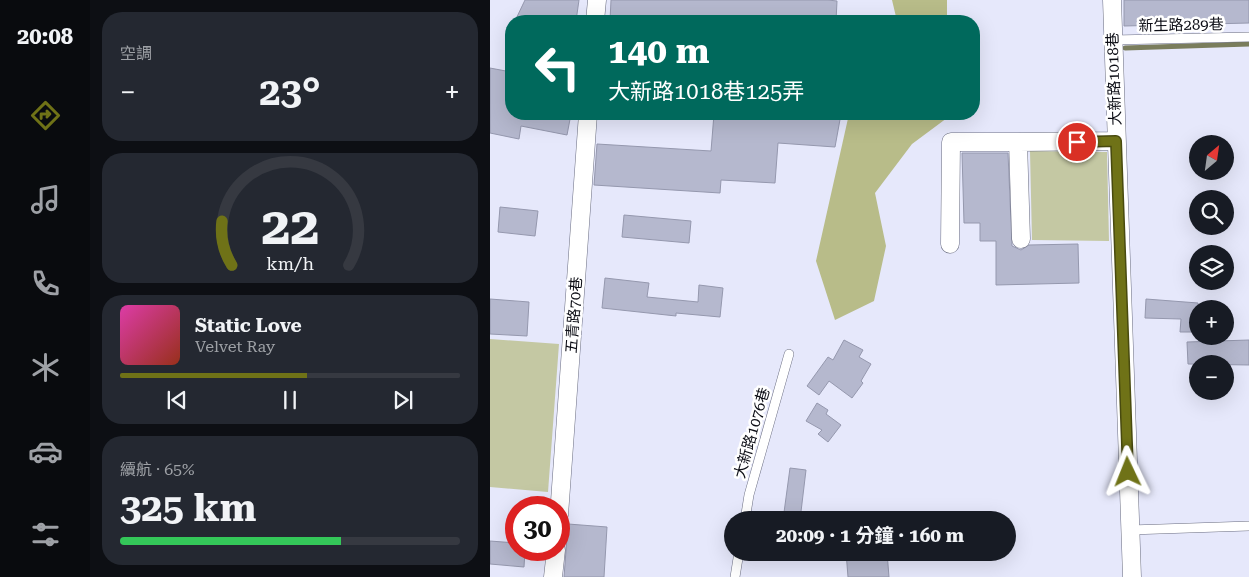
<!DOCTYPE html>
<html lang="zh-TW">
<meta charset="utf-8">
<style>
:root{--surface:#171b24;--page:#242831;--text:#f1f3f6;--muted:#9ea1a6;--line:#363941;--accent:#6f7217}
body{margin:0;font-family:"Roboto Serif","Noto Sans TC",serif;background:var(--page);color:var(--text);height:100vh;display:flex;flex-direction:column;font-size:19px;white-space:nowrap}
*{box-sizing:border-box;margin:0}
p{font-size:16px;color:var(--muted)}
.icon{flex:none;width:28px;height:28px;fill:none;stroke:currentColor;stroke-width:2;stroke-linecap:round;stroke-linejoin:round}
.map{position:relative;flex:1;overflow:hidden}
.details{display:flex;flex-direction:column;gap:12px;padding:12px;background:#0d0f14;width:400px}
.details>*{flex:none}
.banner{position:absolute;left:15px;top:15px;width:475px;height:105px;border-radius:20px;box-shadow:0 5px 20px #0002;background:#00695c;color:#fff;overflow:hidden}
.needle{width:32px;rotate:29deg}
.fabs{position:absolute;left:699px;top:135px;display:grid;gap:10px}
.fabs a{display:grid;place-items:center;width:45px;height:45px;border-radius:50%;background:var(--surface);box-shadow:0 5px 20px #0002;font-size:25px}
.speed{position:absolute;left:15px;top:496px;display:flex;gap:10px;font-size:25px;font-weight:700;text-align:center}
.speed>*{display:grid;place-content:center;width:65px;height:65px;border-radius:50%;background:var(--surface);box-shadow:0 5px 20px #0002;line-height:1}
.speed .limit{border:8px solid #d22;background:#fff;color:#111}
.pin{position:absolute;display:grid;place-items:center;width:42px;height:42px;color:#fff;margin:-21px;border:2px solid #fff;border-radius:50%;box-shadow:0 1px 5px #0007}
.me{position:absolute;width:55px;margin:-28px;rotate:358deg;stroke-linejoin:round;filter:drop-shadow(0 0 4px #0008)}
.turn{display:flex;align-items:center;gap:18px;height:105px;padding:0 20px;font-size:22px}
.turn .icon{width:65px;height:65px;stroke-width:2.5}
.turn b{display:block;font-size:35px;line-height:42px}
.big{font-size:38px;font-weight:700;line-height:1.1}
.details .card{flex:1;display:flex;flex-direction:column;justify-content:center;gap:8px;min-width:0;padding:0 18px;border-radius:20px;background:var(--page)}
.details .dial{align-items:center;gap:0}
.dial svg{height:130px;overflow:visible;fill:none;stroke:var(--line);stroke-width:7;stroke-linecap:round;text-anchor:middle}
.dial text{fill:var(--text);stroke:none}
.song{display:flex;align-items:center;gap:15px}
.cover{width:60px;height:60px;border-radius:8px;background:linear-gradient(135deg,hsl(320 70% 55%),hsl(10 70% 35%))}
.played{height:5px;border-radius:2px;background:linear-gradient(90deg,var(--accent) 55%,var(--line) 55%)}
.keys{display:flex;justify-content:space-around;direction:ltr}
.heat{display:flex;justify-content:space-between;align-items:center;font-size:28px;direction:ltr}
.charge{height:8px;border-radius:4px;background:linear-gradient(90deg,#34c759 65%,var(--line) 0)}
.trip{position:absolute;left:234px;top:511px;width:292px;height:50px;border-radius:25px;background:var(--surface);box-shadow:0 5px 20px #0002;font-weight:700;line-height:50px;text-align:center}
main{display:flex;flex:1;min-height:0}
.dock{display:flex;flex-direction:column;width:90px;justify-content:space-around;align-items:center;background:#090b0e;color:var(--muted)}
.dock .icon{width:35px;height:35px}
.dock .current{color:var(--accent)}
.dock b{font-size:22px;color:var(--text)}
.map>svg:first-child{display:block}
</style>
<main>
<nav class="dock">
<b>20:08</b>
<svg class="icon current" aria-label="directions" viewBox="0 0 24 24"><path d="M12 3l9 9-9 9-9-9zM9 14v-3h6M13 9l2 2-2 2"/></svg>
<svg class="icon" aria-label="music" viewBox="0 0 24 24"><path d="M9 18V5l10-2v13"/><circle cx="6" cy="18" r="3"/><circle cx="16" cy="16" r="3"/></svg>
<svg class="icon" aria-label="phone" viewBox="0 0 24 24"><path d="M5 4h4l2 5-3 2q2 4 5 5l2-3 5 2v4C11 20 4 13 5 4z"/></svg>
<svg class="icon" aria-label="climate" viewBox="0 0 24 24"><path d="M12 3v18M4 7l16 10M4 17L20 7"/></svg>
<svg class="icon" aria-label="car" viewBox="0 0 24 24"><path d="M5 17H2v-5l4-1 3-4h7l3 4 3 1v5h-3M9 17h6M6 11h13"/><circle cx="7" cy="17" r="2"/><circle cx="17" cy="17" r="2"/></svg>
<svg class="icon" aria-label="filters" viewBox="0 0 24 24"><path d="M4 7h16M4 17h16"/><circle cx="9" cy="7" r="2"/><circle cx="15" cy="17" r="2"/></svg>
</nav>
<section class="details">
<div class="card"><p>空調</p>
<div class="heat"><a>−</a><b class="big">23°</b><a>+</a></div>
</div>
<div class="card dial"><svg viewBox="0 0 100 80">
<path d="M14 69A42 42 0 1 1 86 69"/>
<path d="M14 69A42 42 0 0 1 8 42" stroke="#6f7217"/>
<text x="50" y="56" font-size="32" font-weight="700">22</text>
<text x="50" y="72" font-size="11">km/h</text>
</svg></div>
<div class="card">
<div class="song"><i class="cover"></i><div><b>Static Love</b><p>Velvet Ray</p></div></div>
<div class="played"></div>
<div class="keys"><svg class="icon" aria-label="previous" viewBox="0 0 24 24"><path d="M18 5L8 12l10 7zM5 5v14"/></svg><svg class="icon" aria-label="pause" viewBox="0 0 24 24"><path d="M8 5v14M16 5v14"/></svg><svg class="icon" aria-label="next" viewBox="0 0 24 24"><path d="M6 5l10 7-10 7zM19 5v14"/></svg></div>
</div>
<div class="card"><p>續航 · 65%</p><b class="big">325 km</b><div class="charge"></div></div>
</section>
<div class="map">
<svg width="759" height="577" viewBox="0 0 759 577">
<rect width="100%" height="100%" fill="#e6e8fb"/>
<path fill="#c4c8a3" d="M 540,151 L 617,152 L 619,241 L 542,240 Z
M 0,339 L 69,344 L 58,492 L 0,487 Z"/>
<path fill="#b8bc89" d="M 402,0 L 457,0 L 457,21 L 407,21 Z
M 359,114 L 457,114 L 457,118 L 422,144 L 385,193 L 396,246 L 384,301 L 345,320 L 326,261 Z"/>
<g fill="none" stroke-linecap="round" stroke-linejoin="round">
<path stroke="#7a7d5c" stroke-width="5" d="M 635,48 L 759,44"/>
</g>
<path fill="#b5b8ce" stroke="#9598ae" d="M 35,0 L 89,0 L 86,21 L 25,21 Z
M 121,0 L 338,0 L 347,1 L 346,21 L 120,21 Z
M 634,0 L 759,0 L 759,23 L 634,26 Z
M 0,68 L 21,72 L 21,114 L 81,114 L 77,135 L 31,126 L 29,139 L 0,133 Z
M 224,114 L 351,114 L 345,147 L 288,143 L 285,183 L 231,180 L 230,193 L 104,185 L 107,144 L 221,151 Z
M 472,153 L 518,153 L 522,246 L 531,250 L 539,245 L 588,244 L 589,283 L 506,285 L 506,241 L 490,241 L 490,223 L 474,223 Z
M 10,207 L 48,211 L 45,236 L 8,232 Z
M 134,215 L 201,221 L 199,243 L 132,237 Z
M 115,278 L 159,283 L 157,297 L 208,302 L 209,285 L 233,288 L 230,317 L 186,313 L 186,316 L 112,308 Z
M 0,299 L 39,302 L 37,336 L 0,334 Z
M 656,299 L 708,303 L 708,332 L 690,332 L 691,319 L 655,318 Z
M 354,340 L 373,350 L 369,357 L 381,364 L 371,381 L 373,383 L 362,398 L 339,381 L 329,395 L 317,386 L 338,357 L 343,360 Z
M 759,340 L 759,365 L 698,364 L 697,342 Z
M 327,403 L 338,410 L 336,414 L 351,425 L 338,442 L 328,434 L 332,430 L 316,421 Z
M 300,468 L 316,470 L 310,520 L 293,520 Z
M 78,524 L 117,527 L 114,577 L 74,577 Z
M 0,541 L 26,543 L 26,550 L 35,550 L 34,567 L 0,564 Z
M 356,552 L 397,552 L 399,577 L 358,577 Z"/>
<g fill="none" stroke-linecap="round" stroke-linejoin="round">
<g stroke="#6a6d81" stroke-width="10">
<path id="lane" d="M 623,40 L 759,37
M 255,520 L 259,495 L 299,354
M 640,530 L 759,526
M 245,577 L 249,552"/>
</g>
<g stroke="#6a6d81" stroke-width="19">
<path id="street" d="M 622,0 L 642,577
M 105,21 L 107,0
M 531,239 L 528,142 L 626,141
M 460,244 L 461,142 L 528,142
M 69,515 L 98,114
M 63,577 L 66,550"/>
</g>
<use href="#lane" stroke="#fff" stroke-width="9"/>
<use href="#street" stroke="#fff" stroke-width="18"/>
</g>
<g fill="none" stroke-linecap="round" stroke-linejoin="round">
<g stroke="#484a0f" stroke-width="12">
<path id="route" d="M 587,142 L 626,141 L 638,472"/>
</g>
<use href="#route" stroke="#6f7217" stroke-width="9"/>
</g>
<g text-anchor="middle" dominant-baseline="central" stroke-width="5" stroke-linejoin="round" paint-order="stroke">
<g font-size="15" fill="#0c0d15" stroke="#fff">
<text transform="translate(691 25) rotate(-1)">新生路289巷</text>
<text transform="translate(624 79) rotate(-92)">大新路1018巷</text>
<text transform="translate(84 315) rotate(-86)">五青路70巷</text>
<text transform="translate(262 433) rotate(-74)">大新路1076巷</text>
</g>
</g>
</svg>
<div class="fabs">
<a><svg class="needle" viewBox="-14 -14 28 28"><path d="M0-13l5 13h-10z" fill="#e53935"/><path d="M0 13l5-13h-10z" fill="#9ea1a6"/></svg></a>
<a><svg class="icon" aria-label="search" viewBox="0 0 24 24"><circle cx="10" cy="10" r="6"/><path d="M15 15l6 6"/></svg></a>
<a><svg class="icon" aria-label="layers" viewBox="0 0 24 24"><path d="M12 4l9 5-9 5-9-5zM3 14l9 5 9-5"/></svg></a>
<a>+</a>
<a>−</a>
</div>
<div class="speed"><div class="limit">30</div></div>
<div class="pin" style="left:587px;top:142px;background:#d93025"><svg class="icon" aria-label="arrive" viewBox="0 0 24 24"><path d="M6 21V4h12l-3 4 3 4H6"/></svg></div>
<svg class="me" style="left:638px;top:472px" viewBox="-20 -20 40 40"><path d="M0-17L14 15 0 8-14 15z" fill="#6f7217" stroke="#fff" stroke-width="4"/></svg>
<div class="trip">20:09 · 1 分鐘 · 160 m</div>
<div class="banner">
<div class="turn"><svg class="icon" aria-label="left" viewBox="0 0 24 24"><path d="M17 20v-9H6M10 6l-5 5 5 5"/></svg><div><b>140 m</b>大新路1018巷125弄</div></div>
</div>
</div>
</main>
